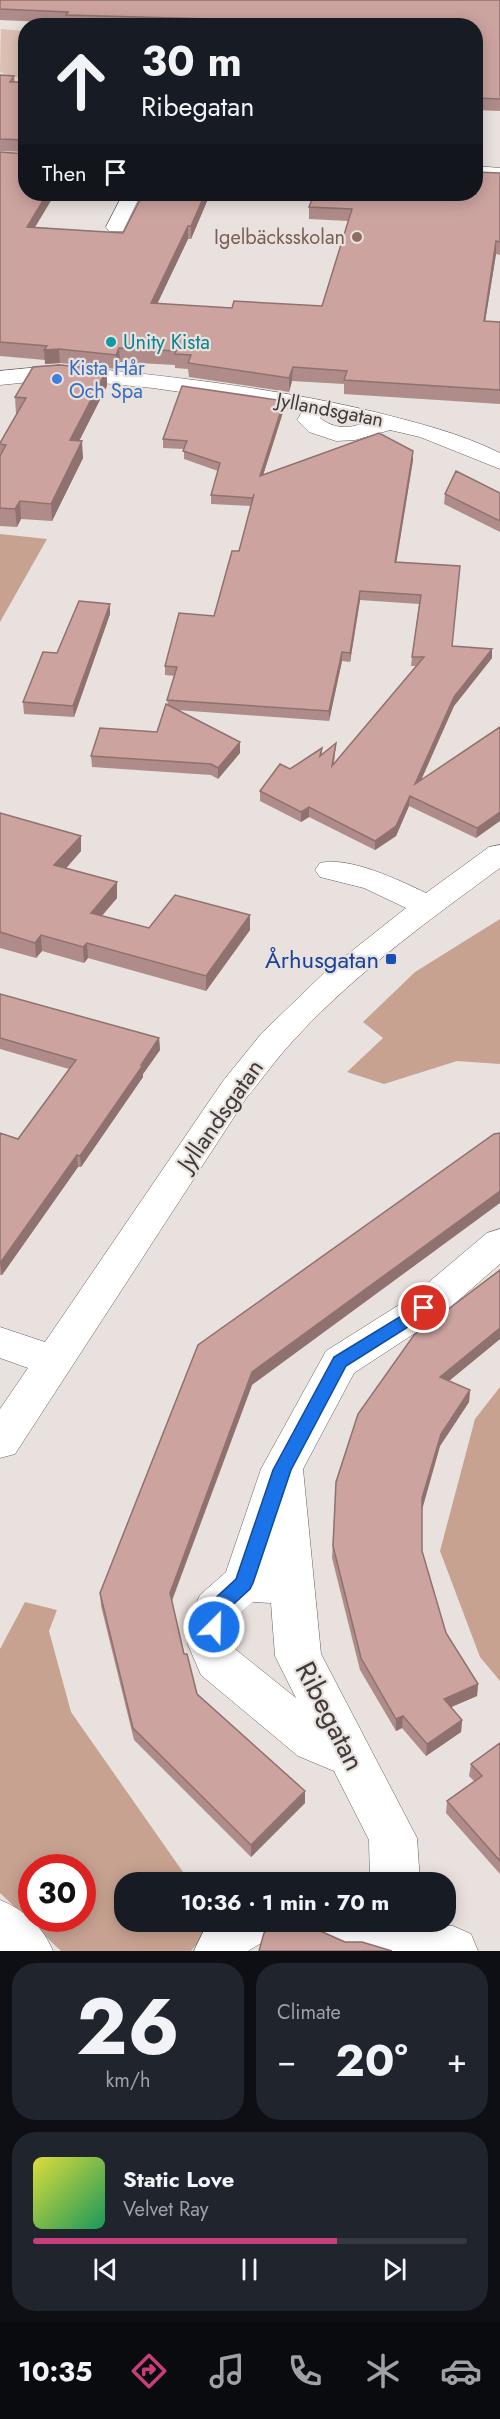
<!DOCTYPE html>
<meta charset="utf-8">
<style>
:root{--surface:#171b24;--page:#20242c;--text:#f1f3f6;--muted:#9ea1a6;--line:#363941;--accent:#c73e7b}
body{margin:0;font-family:Jost,sans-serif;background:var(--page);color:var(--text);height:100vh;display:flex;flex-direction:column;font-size:22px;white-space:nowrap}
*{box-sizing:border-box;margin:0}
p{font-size:20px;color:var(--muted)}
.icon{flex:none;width:33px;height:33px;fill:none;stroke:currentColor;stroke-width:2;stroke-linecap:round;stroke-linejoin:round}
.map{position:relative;height:1951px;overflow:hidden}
.drawer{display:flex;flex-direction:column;gap:12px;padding:12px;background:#0d0f14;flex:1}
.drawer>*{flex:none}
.guide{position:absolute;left:18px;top:18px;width:465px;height:183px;border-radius:24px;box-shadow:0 3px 15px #0003;background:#171b24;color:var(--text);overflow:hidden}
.speed{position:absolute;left:18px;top:1854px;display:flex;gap:12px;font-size:30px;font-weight:700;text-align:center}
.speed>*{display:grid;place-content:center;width:78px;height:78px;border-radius:50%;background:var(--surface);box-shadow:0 3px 15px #0003;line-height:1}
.speed .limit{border:9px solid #d22;background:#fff;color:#111}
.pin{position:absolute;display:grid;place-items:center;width:51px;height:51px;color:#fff;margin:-26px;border:3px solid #fff;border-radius:50%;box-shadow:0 2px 6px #0007}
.me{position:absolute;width:66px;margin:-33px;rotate:23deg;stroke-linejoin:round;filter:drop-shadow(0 0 4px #0008)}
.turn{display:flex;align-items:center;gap:21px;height:126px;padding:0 24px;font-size:27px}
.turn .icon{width:78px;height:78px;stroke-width:2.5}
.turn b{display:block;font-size:42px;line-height:51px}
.then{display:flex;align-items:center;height:57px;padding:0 24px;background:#0003;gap:12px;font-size:22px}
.big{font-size:45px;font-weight:700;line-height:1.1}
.drawer .card{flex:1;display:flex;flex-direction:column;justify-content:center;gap:9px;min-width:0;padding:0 21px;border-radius:24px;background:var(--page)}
.drawer .dial{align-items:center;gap:0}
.dial b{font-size:78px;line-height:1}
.song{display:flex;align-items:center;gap:18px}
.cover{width:72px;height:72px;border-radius:9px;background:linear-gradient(135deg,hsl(60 70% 55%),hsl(150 70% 35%))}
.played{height:6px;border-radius:3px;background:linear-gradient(90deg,var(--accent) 70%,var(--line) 70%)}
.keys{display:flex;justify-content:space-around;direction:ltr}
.heat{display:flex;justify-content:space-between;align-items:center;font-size:33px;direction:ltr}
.drawer .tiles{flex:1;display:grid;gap:12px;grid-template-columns:1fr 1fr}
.card:last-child{grid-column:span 2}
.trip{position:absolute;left:114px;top:1872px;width:342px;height:60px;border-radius:24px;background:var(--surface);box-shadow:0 3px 15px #0003;font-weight:700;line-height:60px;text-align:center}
.menu{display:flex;height:96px;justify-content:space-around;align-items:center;background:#090b0e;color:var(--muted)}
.menu .icon{width:42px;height:42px}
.menu .on{color:var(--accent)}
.menu b{font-size:27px;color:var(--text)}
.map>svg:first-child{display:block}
</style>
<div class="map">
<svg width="500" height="1951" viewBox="0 0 500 1951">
<rect width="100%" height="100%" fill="#e9e1de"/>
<path fill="#dcc0b3" d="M 1,29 L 25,31 L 25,78 L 12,77 L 0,72 Z"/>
<path fill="#c7a291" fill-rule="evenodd" d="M 0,534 L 47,539 L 0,622 Z
M 500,919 L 500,1064 L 457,1061 L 384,1084 L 347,1072 L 383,1038 L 363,1022 L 415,972 Z
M 500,1387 L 500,1681 L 480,1657 L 440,1551 L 475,1419 Z
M 25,1602 L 57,1610 L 49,1631 L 71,1712 L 190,1882 L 124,1882 L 124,1922 L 215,1922 L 191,1951 L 61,1951 L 0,1893 L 0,1649 ZM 32,1868 L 82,1868 L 82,1918 L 32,1918 Z"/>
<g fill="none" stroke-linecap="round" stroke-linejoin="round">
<g stroke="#66605d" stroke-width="1">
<path id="minor" d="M 476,166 L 500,168 L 500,180 L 476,177 Z
M 123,194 L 141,194 L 123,231 L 109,231 L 106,227 Z
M 60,365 C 166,376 272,387 375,412 C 418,423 460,433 500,453 L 500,469 L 420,437 L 390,430 L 355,440 L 336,441 L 309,432 L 297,420 L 303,410 L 153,388 L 60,379 L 0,385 L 0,371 ZM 323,413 L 364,423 C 348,429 334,429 320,418 Z
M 500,845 L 500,868 C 425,923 346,980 284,1051 C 271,1066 260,1082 247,1097 L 15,1454 L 0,1458 L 0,1409 L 28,1368 L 0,1358 L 0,1327 L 45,1342 L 223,1081 L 261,1034 L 324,973 L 406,908 L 364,888 L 320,877 L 315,870 L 320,863 C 349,856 399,880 426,893 L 489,847 Z
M 500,1229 L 500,1264 L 438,1318 L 354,1373 L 303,1469 L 321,1654 L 417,1838 L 420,1882 L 370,1882 L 369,1840 L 334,1771 L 298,1756 L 201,1675 L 188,1645 L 194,1608 L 200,1595 L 226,1572 L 261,1469 L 326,1351 L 410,1298 L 487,1233 ZM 253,1602 L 271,1603 L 275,1656 L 296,1698 L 235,1649 L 237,1616 Z
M 0,1900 C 25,1910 43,1927 53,1951 L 0,1951 Z
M 208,1922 L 275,1922 L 268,1939 L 248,1951 L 194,1951 Z
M 312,1922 L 391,1922 L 400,1926 L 453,1926 L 471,1934 L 478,1951 L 345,1951 L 319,1939 Z"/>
</g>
<use href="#minor" fill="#fff" fill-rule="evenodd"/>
</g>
<path fill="#af8c89" d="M 0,0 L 500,0 L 500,111 L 476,110 L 476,26 L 66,26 L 66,23 L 0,20 Z
M 0,75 L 14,76 L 15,82 L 26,82 L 26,152 L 0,151 Z
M 0,152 L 35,227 L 123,233 L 210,194 L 191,239 L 188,239 L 157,304 L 232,308 L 322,306 L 348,221 L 309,219 L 309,207 L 476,194 L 500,173 L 500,255 L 496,254 L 485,321 L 500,322 L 500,404 L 344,394 L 344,384 L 292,381 L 289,392 L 189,377 L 188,369 L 175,368 L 175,365 L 120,362 L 116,369 L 60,363 L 45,364 L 45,360 L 0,356 Z
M 107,369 L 107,386 L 79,441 L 83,458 L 52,521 L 21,519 L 17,527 L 0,526 L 0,443 L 17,414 L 16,414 L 15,397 Z
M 284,401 L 284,409 L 263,475 L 413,451 L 413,460 L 396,562 L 460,566 L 452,646 L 492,649 L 492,658 L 454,706 L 420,781 L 500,727 L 476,838 L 409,806 L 396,836 L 375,850 L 309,817 L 301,822 L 260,801 L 260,791 L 290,769 L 322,748 L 322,755 L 336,743 L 334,764 L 417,666 L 411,666 L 412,657 L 419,604 L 360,600 L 350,662 L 342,661 L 329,721 L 177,710 L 240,742 L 240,753 L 218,779 L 211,775 L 92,767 L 91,756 L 157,732 L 168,705 L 167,700 L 175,676 L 165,675 L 165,666 L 214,616 L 239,551 L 251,506 L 211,504 L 211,495 L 218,471 L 184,459 L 184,449 L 163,448 L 163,439 Z
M 500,493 L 500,532 L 444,504 L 445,494 Z
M 110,604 L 110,614 L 74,717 L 24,714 L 23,702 L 57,653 Z
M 0,813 L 81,851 L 66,868 L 117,898 L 102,916 L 149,928 L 250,930 L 206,991 L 88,958 L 84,963 L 42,951 L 36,958 L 0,948 Z
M 0,994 L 159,1038 L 160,1050 L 143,1074 L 143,1077 L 81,1167 L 78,1167 L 2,1275 L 0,1275 L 0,1133 L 18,1139 L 69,1069 L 0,1049 Z
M 500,1270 L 500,1339 L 449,1381 L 470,1390 L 469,1402 L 440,1446 L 422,1508 L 422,1551 L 446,1633 L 478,1684 L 477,1696 L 451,1707 L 462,1720 L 461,1732 L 426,1756 L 402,1728 L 396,1731 L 360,1670 L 332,1558 L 336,1482 Z
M 252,1385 L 172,1601 L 184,1654 L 197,1694 L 305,1803 L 251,1857 L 134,1740 L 101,1606 L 100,1593 Z
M 500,1743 L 500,1874 L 446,1813 L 447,1801 L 474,1781 L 469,1776 L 471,1764 Z"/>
<path fill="#8f726f" d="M 47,194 L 55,194 L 28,239 L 27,227 Z
M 205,194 L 210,194 L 191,239 L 191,226 Z
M 188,226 L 188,239 L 151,317 L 151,303 Z
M 496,241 L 496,254 L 483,335 L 484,321 Z
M 119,348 L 120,362 L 116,369 L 116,355 Z
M 59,349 L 60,363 L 45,364 L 44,350 Z
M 293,367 L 292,381 L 289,392 L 289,378 Z
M 107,369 L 107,386 L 71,457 L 70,440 Z
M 284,401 L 284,409 L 260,485 L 260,476 Z
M 82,441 L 83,458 L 52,521 L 51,504 Z
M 413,451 L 413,460 L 395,571 L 395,562 Z
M 20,501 L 21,519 L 17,527 L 15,509 Z
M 360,591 L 360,600 L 350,662 L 350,653 Z
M 110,604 L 110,614 L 74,717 L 73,706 Z
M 492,649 L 492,658 L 454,706 L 415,794 L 415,784 L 454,697 Z
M 342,652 L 342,661 L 329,721 L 329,711 Z
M 240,742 L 240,753 L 218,779 L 218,768 Z
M 410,796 L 409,806 L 396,836 L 375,850 L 375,841 Z
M 309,807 L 309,817 L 301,822 L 301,812 Z
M 500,812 L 500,821 L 476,838 L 477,828 Z
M 81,836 L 81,851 L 56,880 L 54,865 Z
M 117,882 L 117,898 L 91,928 L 91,913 Z
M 250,915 L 250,930 L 206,991 L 206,976 Z
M 41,935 L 42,951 L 36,958 L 35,943 Z
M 87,943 L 88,958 L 84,963 L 83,947 Z
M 159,1038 L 160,1050 L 143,1074 L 143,1077 L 81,1167 L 80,1156 Z
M 77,1155 L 78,1167 L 2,1275 L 0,1263 Z
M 500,1191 L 500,1203 L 252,1385 L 170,1605 L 170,1593 L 252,1372 Z
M 500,1328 L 500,1339 L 439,1389 L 440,1377 Z
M 470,1390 L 469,1402 L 440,1446 L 422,1510 L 422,1498 L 441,1434 Z
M 478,1684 L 477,1696 L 442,1711 L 444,1699 Z
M 403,1716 L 402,1728 L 396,1731 L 396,1719 Z
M 462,1720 L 461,1732 L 426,1756 L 427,1744 Z
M 305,1791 L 305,1803 L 251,1857 L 251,1845 Z"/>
<path fill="#cca39f" stroke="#8f726f" stroke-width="1.5" d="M 0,0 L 500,0 L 500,99 L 476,98 L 476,26 L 280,26 L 245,24 L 247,20 L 66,15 L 68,12 L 0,9 Z
M 0,75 L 14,76 L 10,82 L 26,82 L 26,140 L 0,139 Z
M 0,152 L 26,154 L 26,194 L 47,194 L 27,227 L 123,233 L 143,194 L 205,194 L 191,226 L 188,226 L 151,303 L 232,308 L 234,301 L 322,306 L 352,209 L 309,207 L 314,194 L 476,194 L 476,172 L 500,173 L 500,242 L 496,241 L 484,321 L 500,322 L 500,390 L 344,380 L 347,371 L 293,367 L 289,378 L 188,363 L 191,355 L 175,354 L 176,351 L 119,348 L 116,355 L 59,349 L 44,350 L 47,346 L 0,342 Z
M 59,365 L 107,369 L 70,440 L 82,441 L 51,504 L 20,501 L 15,509 L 0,508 L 0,456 L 6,445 L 0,444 L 0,443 L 26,398 L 15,397 L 33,367 Z
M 182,386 L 284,401 L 260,476 L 379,433 L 413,451 L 395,562 L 460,566 L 452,646 L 492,649 L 454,697 L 415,784 L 500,727 L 500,812 L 477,828 L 410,796 L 396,826 L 375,841 L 309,807 L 301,812 L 260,791 L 280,764 L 290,769 L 322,748 L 320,756 L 336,743 L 332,766 L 424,657 L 412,657 L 421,595 L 360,591 L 350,653 L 342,652 L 329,711 L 167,700 L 177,667 L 165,666 L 179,613 L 214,616 L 232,551 L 239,551 L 254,494 L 253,498 L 211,495 L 220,463 L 183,451 L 187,441 L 163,439 Z
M 456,471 L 500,493 L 500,521 L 445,494 Z
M 79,601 L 110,604 L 73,706 L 23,702 L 43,652 L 57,653 Z
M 166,704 L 240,742 L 218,768 L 211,764 L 91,756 L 100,728 L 157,732 Z
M 0,813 L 81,836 L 54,865 L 117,882 L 91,913 L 149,928 L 175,895 L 250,915 L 206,976 L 87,943 L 83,947 L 41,935 L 35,943 L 0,932 Z
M 0,994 L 159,1038 L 141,1065 L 143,1065 L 80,1156 L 77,1155 L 0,1263 L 0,1133 L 18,1139 L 76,1060 L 0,1038 Z
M 500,1133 L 500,1191 L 252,1372 L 170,1593 L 184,1654 L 187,1654 L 197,1694 L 305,1791 L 251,1845 L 133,1728 L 100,1593 L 198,1345 L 494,1134 Z
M 500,1270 L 500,1328 L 440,1377 L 470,1390 L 441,1434 L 422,1498 L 422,1551 L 446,1633 L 478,1684 L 444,1699 L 462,1720 L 427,1744 L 403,1716 L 396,1719 L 361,1658 L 333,1546 L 336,1482 L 358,1414 L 414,1335 Z
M 500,1743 L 500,1861 L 447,1801 L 482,1776 L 471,1764 Z
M 273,1922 L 290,1922 L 318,1930 L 345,1942 L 362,1942 L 392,1951 L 259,1951 L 264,1933 L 270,1929 Z"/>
<path fill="#1a73e8" stroke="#114b97" stroke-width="1.5" d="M 424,1302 L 430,1304 L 432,1308 L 430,1313 L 346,1366 L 291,1470 L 253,1583 L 250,1589 L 225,1612 L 220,1632 L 214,1635 L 207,1632 L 204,1627 L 207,1608 L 210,1603 L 236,1579 L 273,1470 L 334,1357 Z"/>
<circle fill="#8d6e63" stroke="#e9e1de" stroke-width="2" cx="357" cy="237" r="6"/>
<circle fill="#0f9aa8" stroke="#e9e1de" stroke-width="2" cx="111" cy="342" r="6"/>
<circle fill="#3f7fe0" stroke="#e9e1de" stroke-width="2" cx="57" cy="379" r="6"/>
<rect fill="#1a4fb4" stroke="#e9e1de" stroke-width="2" x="385" y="953" width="12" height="12" rx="3"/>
<g text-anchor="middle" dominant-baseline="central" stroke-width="4.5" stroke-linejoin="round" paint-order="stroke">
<g font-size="20" fill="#785e54" stroke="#e9e1de" text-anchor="end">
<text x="345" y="237">Igelbäcksskolan</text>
</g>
<g font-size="20" fill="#0d838f" stroke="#e9e1de" text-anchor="start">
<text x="123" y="342">Unity Kista</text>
</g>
<g font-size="20" fill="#366cbe" stroke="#e9e1de" text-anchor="start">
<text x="69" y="368">Kista Hår<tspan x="69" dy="23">Och Spa</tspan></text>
</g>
<g font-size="20" fill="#3e3b39" stroke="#e9e1de">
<text transform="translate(330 410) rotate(11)">Jyllandsgatan</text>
</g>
<g font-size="24" fill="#164399" stroke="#e9e1de" text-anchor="end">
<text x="379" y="959">Århusgatan</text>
</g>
<g font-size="24" fill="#3e3b39" stroke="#e9e1de">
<text transform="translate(220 1115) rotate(-55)">Jyllandsgatan</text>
</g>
<g font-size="28" fill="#3e3b39" stroke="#e9e1de">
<text transform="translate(330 1716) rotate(63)">Ribegatan</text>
</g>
</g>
</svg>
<div class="speed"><div class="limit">30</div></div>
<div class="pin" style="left:424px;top:1308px;background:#d93025"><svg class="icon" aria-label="arrive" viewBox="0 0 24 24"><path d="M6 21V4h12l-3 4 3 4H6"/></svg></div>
<svg class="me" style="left:214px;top:1627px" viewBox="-20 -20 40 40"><circle r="17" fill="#1a73e8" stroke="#fff" stroke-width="3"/><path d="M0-11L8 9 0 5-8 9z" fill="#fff"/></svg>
<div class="trip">10:36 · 1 min · 70 m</div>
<div class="guide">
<div class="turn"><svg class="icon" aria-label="ahead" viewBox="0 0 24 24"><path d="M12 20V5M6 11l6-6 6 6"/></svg><div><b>30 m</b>Ribegatan</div></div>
<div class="then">Then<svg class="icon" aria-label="arrive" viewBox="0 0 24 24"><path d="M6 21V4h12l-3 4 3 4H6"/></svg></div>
</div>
</div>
<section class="drawer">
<div class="tiles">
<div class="card dial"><b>26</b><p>km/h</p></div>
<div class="card"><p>Climate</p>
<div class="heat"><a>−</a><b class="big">20°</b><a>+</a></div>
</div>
<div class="card">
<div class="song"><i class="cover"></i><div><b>Static Love</b><p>Velvet Ray</p></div></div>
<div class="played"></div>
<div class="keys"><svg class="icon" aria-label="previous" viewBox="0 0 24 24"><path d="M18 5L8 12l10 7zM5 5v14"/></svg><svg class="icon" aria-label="pause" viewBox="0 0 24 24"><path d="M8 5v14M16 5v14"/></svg><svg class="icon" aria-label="next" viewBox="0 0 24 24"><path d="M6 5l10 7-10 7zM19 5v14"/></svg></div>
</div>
</div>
</section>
<nav class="menu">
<b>10:35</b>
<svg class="icon on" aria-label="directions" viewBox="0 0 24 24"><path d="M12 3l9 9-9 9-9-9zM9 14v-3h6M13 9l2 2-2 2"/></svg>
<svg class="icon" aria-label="music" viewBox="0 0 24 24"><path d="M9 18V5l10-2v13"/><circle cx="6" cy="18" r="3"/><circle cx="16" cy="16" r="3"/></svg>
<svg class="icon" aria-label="phone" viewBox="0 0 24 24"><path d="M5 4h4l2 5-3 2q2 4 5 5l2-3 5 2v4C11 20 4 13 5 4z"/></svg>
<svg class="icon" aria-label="climate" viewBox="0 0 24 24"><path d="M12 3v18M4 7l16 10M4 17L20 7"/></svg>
<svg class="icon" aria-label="car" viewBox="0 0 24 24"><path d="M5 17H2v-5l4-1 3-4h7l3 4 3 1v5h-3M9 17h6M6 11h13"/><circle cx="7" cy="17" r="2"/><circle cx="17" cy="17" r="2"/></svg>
</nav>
